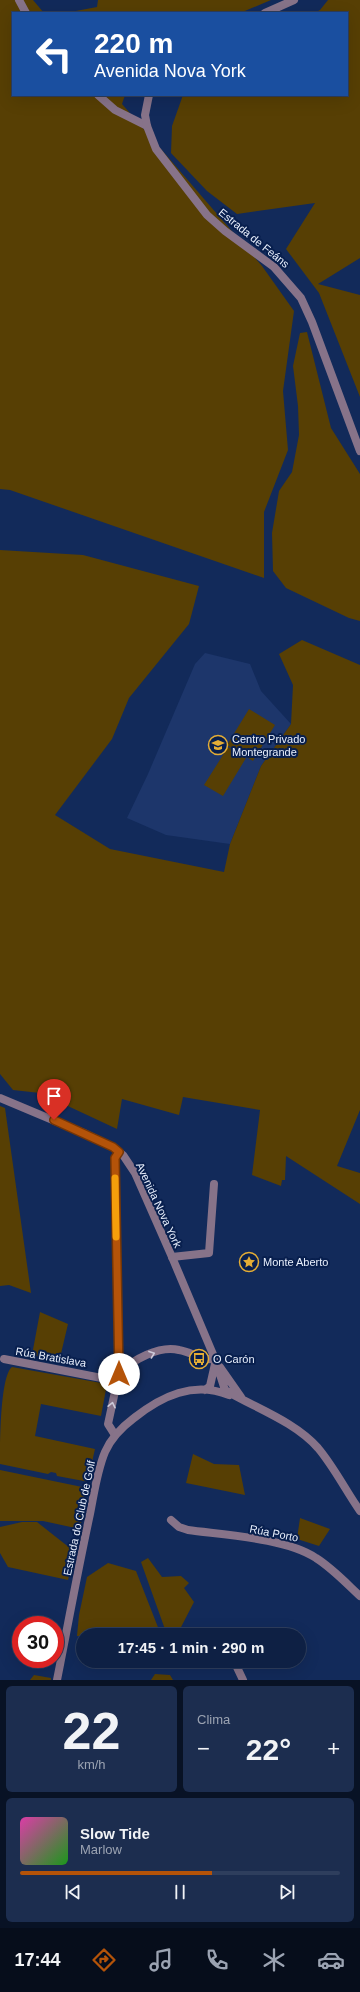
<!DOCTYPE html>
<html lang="es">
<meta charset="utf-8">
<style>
:root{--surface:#0e2044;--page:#1c2d4f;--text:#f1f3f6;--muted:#9ba3b2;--line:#2e3e5d;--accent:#b45309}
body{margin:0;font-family:Arial,sans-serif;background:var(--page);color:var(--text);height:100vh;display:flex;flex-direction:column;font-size:15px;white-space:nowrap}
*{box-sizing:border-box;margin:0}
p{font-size:13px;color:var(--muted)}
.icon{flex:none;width:22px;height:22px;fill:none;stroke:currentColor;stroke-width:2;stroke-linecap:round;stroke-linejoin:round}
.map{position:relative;height:1680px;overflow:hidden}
.side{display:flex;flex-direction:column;gap:6px;padding:6px;background:#081225;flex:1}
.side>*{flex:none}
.guide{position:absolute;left:12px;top:12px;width:336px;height:84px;border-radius:0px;box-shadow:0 4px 16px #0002,0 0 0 1px var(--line);background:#1a4fa0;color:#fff;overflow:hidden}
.speed{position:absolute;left:12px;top:1616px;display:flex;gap:8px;font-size:20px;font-weight:700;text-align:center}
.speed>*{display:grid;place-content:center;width:52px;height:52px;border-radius:50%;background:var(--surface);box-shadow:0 4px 16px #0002,0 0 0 1px var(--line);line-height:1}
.speed .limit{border:6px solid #d22;background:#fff;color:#111}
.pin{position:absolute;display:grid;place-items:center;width:34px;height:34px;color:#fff;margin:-41px -17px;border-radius:50% 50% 50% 0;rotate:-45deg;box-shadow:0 0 4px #0007}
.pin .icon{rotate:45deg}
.me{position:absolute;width:44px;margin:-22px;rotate:0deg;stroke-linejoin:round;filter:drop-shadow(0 0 3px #0008)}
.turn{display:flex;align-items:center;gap:14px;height:84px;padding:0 16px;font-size:18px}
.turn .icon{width:52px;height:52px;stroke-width:2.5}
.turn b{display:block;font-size:28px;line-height:34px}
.big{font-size:30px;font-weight:800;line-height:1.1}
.side .widget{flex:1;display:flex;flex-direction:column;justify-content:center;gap:6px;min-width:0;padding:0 14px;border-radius:6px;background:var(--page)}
.side .dial{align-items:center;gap:0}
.dial b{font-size:52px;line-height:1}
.song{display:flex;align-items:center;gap:12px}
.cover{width:48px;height:48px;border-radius:6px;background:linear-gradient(135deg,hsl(320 70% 55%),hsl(120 70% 35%))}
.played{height:4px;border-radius:2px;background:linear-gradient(90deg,var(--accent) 60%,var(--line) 60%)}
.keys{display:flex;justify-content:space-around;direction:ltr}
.heat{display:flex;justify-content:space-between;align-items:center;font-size:22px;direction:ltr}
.side .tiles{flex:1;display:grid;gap:6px;grid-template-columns:1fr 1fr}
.widget:last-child{grid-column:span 2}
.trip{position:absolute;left:76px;top:1628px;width:230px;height:40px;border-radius:20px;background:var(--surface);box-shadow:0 4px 16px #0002,0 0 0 1px var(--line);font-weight:800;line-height:40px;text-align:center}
.tab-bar{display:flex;height:64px;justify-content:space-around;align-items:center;background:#060d1b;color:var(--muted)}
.tab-bar .icon{width:28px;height:28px}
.tab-bar .current{color:var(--accent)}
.tab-bar b{font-size:18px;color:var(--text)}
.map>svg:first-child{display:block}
</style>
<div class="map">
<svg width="360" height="1680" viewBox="0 0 360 1680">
<rect width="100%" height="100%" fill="#122a5a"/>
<path fill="#1d366b" d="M 205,653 L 250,664 L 261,691 L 291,724 L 261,766 L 230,844 L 166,835 L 127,818 L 148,774 L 195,664 Z"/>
<path fill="#573f04" d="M 0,0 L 33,0 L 44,13 L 13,13 L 13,95 L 125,95 L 122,104 L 262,266 L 294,311 L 283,391 L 288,450 L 264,512 L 264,578 L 10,490 L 0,489 Z
M 98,0 L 271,0 L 240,13 L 65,13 L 97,7 Z
M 328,0 L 360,0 L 360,258 L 318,284 L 360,295 L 360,397 L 319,293 L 286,249 L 315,203 L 237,214 L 207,191 L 171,153 L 172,126 L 183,95 L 347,95 L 347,13 L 314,13 L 320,10 Z
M 307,332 L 331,428 L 360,474 L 360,621 L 349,618 L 286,588 L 273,571 L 272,533 L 279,491 L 292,472 L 299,435 L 298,406 L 293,366 L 300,333 Z
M 0,550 L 83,555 L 199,586 L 189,624 L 129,698 L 112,739 L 55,815 L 110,849 L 224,872 L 230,844 L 261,766 L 291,724 L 293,685 L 279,654 L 302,640 L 360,665 L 360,1110 L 337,1166 L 360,1173 L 360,1204 L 286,1156 L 285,1180 L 282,1180 L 281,1186 L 252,1175 L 260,1110 L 183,1097 L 179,1115 L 122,1099 L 117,1129 L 40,1093 L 13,1090 L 0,1074 Z
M 249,709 L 275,725 L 253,761 L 227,745 Z
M 228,747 L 246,758 L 223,796 L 204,785 Z
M 0,1106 L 5,1108 L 31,1293 L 9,1285 L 0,1286 Z
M 40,1312 L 68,1324 L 59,1362 L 32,1355 Z
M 12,1367 L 107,1384 L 101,1416 L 41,1404 L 35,1436 L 95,1449 L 92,1462 L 90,1462 L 89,1468 L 91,1469 L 89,1482 L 57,1476 L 56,1473 L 51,1472 L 48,1474 L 0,1464 C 0,1445 0,1376 12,1367 Z
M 193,1454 L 214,1464 L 239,1465 L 245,1495 L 186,1483 Z
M 0,1470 L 87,1488 L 80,1529 L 43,1521 L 0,1521 Z
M 300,1518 L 330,1529 L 319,1546 L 297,1539 Z
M 22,1522 L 37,1522 L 75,1552 L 68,1580 L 8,1567 L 0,1553 L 0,1527 Z
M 148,1558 L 162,1577 L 181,1576 L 189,1583 L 184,1588 L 194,1602 L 179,1631 L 180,1635 L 167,1635 L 141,1562 Z
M 108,1563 L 136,1571 L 161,1635 L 77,1636 L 79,1615 L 87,1577 Z
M 155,1674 L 170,1675 L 173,1680 L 151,1680 Z
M 34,1675 L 51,1678 L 51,1680 L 30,1680 Z"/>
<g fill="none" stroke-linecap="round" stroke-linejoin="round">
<path stroke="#877389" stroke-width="8" d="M 19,0 L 26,13
M 98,95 L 115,110 L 147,126
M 172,1257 L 209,1253 L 214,1184
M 4,1359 L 117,1381
M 119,1373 C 133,1360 159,1345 179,1350 C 192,1352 202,1361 215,1359
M 115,1435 L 108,1424 L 119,1373 L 115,1158 L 119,1152
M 171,1520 L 179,1527 L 188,1530 C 225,1535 286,1538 316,1558 C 332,1568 346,1583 360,1596
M 234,1661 L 243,1680"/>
<path stroke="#877389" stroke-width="8" d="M 265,13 L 294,0
M 149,95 L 145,115 L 147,126 L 156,149 L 207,215 L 225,231 L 274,267 L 301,298 L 312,322 L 360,451
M 0,1098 L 86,1134 L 113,1147 L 123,1155 L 135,1173 L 172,1257 L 215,1359 L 225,1390 C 255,1408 294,1421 318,1448 C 334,1467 346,1491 360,1511
M 220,1367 L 241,1397
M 205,1390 L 210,1386 L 215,1364
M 57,1680 C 68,1625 78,1569 90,1514 C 94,1494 97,1471 105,1452 C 111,1438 122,1427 134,1418 C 162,1396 193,1381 229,1395"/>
</g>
<defs><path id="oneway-chevron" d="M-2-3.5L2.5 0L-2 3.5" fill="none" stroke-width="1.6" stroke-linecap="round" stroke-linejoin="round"/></defs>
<g stroke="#cccada">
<use href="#oneway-chevron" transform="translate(152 1354) rotate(-20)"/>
<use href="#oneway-chevron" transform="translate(112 1405) rotate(-78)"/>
</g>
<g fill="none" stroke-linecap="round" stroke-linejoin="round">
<g stroke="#753606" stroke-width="10">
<path id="route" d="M 54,1120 L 113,1147 L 119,1152 L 115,1158 L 119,1374"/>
</g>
<use href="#route" stroke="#b45309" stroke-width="7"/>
<path stroke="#f59e0b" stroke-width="7" d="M 115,1178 L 116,1237"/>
</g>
<defs>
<g id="school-ring" transform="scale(1)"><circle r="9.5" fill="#081f4e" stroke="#e4ad35" stroke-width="1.5"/><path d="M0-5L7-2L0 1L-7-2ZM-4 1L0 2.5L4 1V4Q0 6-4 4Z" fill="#e4ad35"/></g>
<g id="sight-ring" transform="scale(1)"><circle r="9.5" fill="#081f4e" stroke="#e4ad35" stroke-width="1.5"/><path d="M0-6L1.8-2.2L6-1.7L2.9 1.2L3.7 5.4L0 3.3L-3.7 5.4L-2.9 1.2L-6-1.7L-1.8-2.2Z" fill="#e4ad35"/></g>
<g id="bus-ring" transform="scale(1)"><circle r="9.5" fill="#081f4e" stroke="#e4ad35" stroke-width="1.5"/><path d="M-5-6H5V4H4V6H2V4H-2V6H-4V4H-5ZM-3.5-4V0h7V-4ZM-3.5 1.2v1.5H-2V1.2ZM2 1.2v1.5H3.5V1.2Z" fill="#e4ad35"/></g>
</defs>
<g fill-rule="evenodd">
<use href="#school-ring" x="218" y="745"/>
<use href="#sight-ring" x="249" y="1262"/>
<use href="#bus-ring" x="199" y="1359"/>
</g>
<g text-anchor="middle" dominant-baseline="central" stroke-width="4" stroke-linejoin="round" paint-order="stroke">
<g font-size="11" fill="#e9f0fd" stroke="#081f4e">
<text transform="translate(254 238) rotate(39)">Estrada de Feáns</text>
<text transform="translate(159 1205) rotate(65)">Avenida Nova York</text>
<text transform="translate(51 1357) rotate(10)">Rúa Bratislava</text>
<text transform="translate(79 1518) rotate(-78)">Estrada do Club de Golf</text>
<text transform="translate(274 1533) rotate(11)">Rúa Porto</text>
</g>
<g font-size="11" fill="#e9f0fd" stroke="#081f4e" text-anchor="start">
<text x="232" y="739">Centro Privado<tspan x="232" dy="13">Montegrande</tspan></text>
<text x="263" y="1262">Monte Aberto</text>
<text x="213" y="1359">O Carón</text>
</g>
</g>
</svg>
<div class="speed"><div class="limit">30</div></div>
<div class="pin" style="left:54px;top:1120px;background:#d93025"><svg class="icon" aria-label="arrive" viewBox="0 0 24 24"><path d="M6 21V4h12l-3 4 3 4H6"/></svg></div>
<svg class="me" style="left:119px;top:1374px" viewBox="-20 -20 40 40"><circle r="19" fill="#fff"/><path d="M0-13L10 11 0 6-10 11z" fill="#b45309"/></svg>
<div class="trip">17:45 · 1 min · 290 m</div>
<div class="guide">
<div class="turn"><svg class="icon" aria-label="left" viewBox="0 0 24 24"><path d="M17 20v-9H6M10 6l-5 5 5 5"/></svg><div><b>220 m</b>Avenida Nova York</div></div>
</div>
</div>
<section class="side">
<div class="tiles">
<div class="widget dial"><b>22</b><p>km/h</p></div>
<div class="widget"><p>Clima</p>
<div class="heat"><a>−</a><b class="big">22°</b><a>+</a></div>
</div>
<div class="widget">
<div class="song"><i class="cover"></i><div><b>Slow Tide</b><p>Marlow</p></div></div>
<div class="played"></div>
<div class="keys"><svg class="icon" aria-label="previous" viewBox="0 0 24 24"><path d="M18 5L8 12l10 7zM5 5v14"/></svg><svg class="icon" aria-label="pause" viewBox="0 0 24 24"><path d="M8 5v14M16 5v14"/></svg><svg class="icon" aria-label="next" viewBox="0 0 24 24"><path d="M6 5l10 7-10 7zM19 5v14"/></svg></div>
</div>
</div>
</section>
<nav class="tab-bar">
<b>17:44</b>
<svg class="icon current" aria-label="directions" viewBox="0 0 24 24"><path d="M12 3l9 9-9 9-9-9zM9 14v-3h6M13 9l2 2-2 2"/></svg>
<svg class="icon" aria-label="music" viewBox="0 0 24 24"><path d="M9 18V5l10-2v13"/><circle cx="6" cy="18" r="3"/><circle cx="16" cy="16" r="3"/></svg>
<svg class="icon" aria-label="phone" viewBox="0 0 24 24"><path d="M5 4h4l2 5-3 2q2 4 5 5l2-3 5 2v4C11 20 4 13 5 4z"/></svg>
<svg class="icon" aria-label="climate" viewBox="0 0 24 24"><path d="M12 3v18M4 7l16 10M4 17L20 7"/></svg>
<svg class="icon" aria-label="car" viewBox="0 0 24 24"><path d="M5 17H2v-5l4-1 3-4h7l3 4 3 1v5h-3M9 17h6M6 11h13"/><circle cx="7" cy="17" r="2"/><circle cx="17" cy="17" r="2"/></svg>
</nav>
